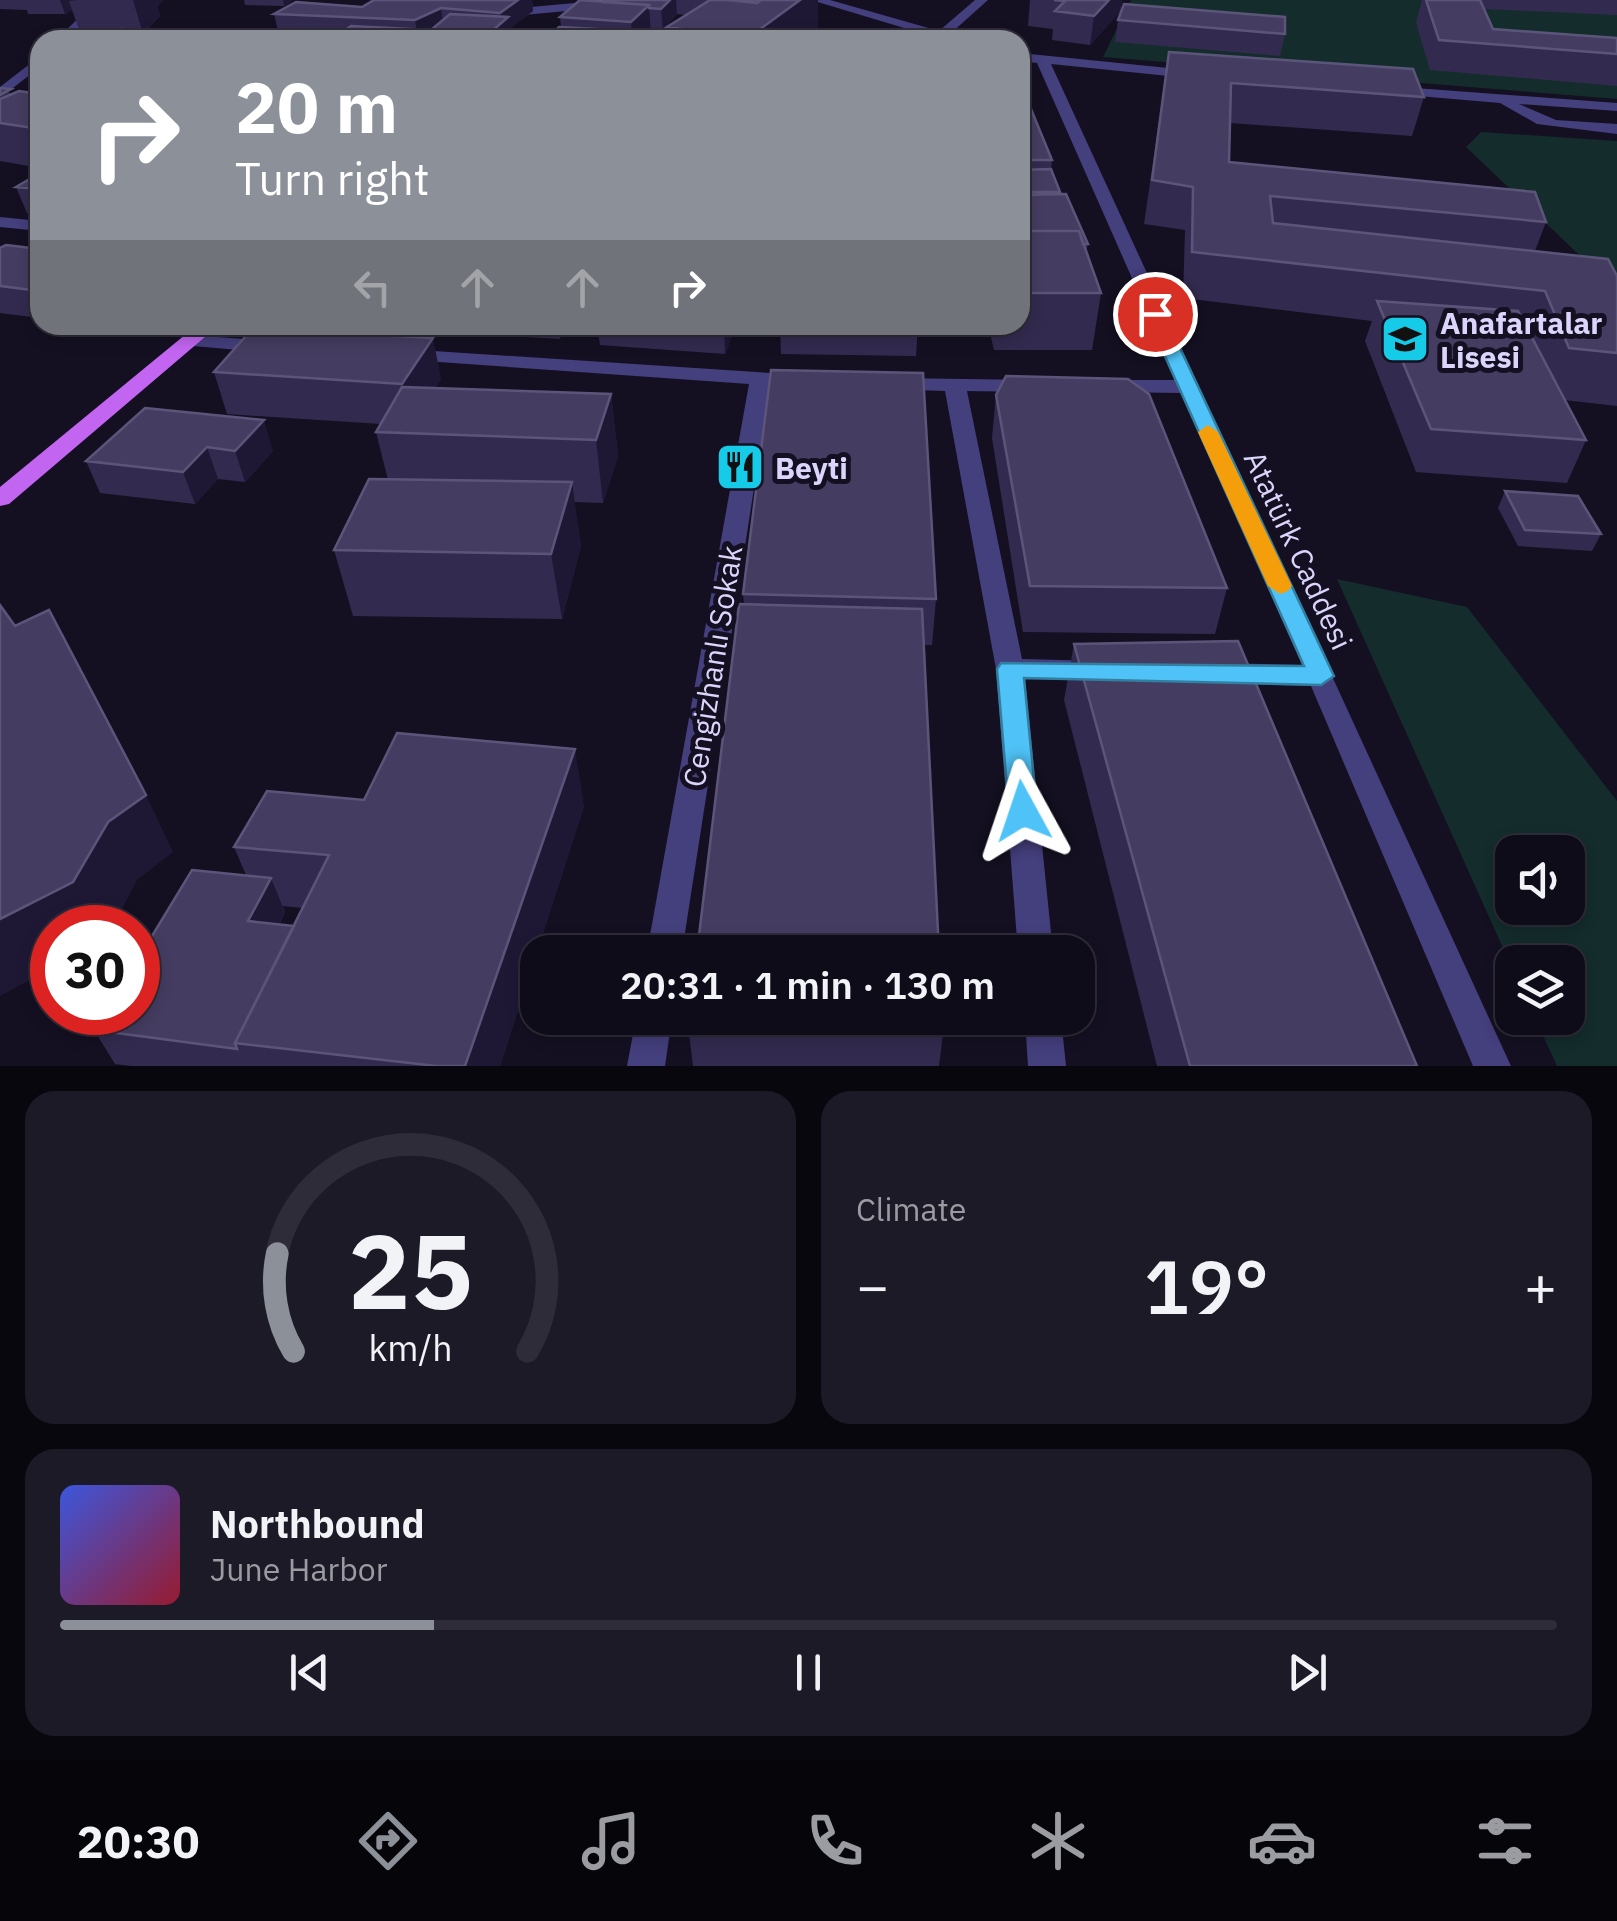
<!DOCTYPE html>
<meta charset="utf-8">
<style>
:root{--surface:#0f0c1a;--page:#1d1a27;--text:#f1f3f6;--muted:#9b9ba2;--line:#2f2c39;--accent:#8c9099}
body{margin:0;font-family:"IBM Plex Sans",sans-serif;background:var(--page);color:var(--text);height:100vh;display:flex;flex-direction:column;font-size:38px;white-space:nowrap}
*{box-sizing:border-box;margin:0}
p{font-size:32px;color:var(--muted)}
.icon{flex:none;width:55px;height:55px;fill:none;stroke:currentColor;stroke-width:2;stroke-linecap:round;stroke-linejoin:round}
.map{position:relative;height:1066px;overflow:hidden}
.sheet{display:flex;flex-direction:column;gap:25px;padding:25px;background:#08070e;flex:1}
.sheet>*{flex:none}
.hud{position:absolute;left:30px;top:30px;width:1000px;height:305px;border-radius:30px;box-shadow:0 5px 15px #0003,0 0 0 2px var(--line);background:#8c9099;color:#fff;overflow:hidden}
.tools{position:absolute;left:1495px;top:835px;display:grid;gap:20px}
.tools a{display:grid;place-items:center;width:90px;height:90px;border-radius:20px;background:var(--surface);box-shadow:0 5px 15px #0003,0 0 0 2px var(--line);font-size:50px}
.speed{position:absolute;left:30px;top:905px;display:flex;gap:20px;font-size:50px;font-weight:700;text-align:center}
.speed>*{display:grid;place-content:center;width:130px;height:130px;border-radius:50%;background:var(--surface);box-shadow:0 5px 15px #0003,0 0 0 2px var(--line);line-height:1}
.speed .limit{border:15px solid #d22;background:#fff;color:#111}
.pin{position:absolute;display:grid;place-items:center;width:85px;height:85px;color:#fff;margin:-42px;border:5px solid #fff;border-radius:50%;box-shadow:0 2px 10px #0007}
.me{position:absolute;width:110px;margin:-55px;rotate:355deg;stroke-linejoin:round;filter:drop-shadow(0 0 8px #0008)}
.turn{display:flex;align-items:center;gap:35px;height:210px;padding:0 40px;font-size:45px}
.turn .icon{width:130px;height:130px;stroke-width:2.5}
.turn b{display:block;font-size:70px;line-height:85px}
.lanes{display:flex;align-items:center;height:95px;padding:0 40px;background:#0003;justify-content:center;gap:50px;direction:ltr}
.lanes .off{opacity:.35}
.big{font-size:75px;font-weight:600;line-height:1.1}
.sheet .widget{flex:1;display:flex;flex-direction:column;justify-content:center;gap:15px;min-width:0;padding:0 35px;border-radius:30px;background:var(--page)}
.sheet .dial{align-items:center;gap:0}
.dial svg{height:260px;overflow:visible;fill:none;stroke:var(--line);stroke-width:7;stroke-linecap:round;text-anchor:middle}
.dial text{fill:var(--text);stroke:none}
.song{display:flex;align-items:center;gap:30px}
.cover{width:120px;height:120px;border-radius:15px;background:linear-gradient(135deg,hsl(230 70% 55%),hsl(350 70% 35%))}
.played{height:10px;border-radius:5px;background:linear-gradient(90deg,var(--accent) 25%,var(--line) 25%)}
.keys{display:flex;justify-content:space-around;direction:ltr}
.heat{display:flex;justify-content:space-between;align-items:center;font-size:55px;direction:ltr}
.sheet .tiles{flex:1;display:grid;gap:25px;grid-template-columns:1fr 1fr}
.widget:last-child{grid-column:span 2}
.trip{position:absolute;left:520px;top:935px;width:575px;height:100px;border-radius:30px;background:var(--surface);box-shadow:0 5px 15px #0003,0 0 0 2px var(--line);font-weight:600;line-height:100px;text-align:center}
.tabs{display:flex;height:160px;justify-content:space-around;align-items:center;background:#06050a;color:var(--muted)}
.tabs .icon{width:70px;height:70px}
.tabs .on{color:var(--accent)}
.tabs b{font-size:45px;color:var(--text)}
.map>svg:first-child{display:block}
</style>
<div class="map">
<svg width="1617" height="1066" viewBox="0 0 1617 1066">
<rect width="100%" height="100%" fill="#141022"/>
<path fill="#142c2c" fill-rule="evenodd" d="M 1131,0 L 1617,0 L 1617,99 L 1103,57 Z
M 1481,132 L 1617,141 L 1617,291 L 1466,147 Z
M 1337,579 L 1467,607 L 1617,801 L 1617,1066 L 1557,1066 L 1535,1018 L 1568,1018 L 1568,962 L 1512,962 L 1512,968 ZM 1568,852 L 1568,908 L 1512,908 L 1512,852 Z"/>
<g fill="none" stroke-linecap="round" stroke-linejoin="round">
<path fill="#443f7d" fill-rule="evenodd" d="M 97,0 L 110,0 L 69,40 L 56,40 Z
M 811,0 L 830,0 L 939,31 L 975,0 L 988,0 L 950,34 L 964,40 L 944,40 Z
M 596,1 L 600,8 L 523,15 L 507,27 L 549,40 L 509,38 L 493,27 L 520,8 Z
M 1020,53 L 1198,71 L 1205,75 L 1198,79 L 1051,64 L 1511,1066 L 1473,1066 L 1311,686 L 1221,683 L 1211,680 L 1207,673 L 1211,666 L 1221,663 L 1302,665 L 1182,393 L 1107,392 L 1096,386 L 1107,380 L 1177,380 L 1037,63 L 1020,61 Z
M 40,56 L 40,67 L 0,98 L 0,87 Z
M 1388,86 L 1617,103 L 1617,111 L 1519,104 L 1556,120 L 1617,124 L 1617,134 L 1537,124 L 1500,103 L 1383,93 L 1383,87 Z
M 0,217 L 40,221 L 40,231 L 0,227 Z
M 189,335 L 273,341 L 283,347 L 273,353 L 182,345 L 179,341 Z
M 403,349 L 802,375 L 813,381 L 802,387 L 770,385 L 682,952 L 647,952 L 749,384 L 396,359 L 396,351 Z
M 892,378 L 1032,380 L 1043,386 L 1032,392 L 967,391 L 1022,659 L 1101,661 L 1111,664 L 1115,671 L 1111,678 L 1101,681 L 1025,679 L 1053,952 L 1018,952 L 996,669 L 945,391 L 884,389 L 884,379 Z
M 636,1018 L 672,1018 L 665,1066 L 627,1066 Z
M 1025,1018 L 1061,1018 L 1066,1066 L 1028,1066 Z"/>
<path fill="#c266f1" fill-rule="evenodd" d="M 596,0 L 609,0 L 562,40 L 548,40 Z
M 197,325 L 219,325 L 9,504 L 0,506 L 0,487 Z"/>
</g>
<path fill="#332b4f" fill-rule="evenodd" d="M 0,0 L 163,0 L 157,6 L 160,16 L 147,30 L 190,32 L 192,40 L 99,40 L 109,35 L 81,35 L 72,10 L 65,14 L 28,14 L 27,10 L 0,9 Z
M 244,0 L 293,0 L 284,6 L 245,5 Z
M 374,0 L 532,0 L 533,11 L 509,29 L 511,40 L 331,40 L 335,37 L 279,35 L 274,14 L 362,7 Z
M 604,0 L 818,0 L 818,28 L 802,40 L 668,40 L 667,27 L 686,15 L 677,14 L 663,30 L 651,29 L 651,34 L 645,40 L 546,40 L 561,27 L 560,17 Z
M 1030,0 L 1122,0 L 1120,12 L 1090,45 L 1052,40 L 1053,29 L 1028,26 Z
M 1422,0 L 1617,0 L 1617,15 L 1484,9 L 1493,29 L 1617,38 L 1617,86 L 1430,70 L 1416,23 Z
M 1118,20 L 1285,34 L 1280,56 L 1115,42 Z
M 1169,52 L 1424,97 L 1412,136 L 1230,123 L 1229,162 L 1546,222 L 1535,251 L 1617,276 L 1617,406 L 1564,400 L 1586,440 L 1567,483 L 1416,472 L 1365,341 L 1372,321 L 1183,298 L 1185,230 L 1144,224 Z
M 0,88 L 12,94 L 40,94 L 40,168 L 0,161 Z
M 1020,106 L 1052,160 L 1051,169 L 1059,194 L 1088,244 L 1086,253 L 1101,293 L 1092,350 L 994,350 L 988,325 L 1020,325 Z
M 40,173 L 40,214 L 27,213 L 16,187 Z
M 0,248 L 40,249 L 40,318 L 0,313 Z
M 317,325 L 568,325 L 560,339 Z
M 597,325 L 736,325 L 725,354 L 600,345 Z
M 780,325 L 918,325 L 916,356 L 781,354 Z
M 214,372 L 441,379 L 435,388 L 611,394 L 618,456 L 603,503 L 574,502 L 581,546 L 562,619 L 353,616 L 334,550 L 388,480 L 376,432 L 381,424 L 227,414 Z
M 996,395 L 1227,588 L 1215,634 L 1023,632 L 992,438 Z
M 145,408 L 273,451 L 245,482 L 218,479 L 195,504 L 100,493 L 86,461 Z
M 1505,491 L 1601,534 L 1592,551 L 1518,546 L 1498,508 Z
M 743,594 L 936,599 L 932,645 L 924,645 L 744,604 Z
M 1074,644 L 1417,1066 L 1157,1066 L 1064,700 Z
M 364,800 L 584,806 L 500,1066 L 131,1066 L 115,1064 L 94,1030 L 246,875 L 234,847 ZM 283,906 L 303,908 L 294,926 L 279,925 L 285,912 Z
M 688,1025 L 943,1034 L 939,1066 L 693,1066 Z"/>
<path fill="#1f1835" d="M 60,0 L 79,0 L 69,1 L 72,10 L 65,14 Z
M 133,0 L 163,0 L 157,6 L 160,16 L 143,34 Z
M 283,0 L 293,0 L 284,6 Z
M 518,0 L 532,0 L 533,11 L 509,29 L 511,40 L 482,40 L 501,23 L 500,13 Z
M 670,0 L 676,0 L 677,14 L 663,30 L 661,9 Z
M 800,0 L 818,0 L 818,28 L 802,40 L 748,40 L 748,38 Z
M 1109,0 L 1122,0 L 1120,12 L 1090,45 L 1094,16 Z
M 649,5 L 651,34 L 645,40 L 628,40 L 632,36 L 631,22 Z
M 441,8 L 444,29 L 418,40 L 415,20 Z
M 190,32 L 192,40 L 176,40 Z
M 559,325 L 568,325 L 560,339 Z
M 724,325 L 736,325 L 725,354 Z
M 433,338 L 441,379 L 412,426 L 402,384 Z
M 611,394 L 618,456 L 603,503 L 596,440 Z
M 264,420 L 273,451 L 245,482 L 235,451 Z
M 207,447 L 218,479 L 195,504 L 183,472 Z
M 572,482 L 581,546 L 562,619 L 551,554 Z
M 575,749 L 584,806 L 500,1066 L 465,1066 Z
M 146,795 L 173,852 L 137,880 L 112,928 L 52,928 L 52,968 L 0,996 L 0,919 L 108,822 Z
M 271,878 L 285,912 L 263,956 L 248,921 Z"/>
<path fill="#453d61" stroke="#5c557a" stroke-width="2.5" d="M 374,0 L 518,0 L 500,13 L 441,8 L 415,20 L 274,14 L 296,2 L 362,7 Z
M 580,0 L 649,5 L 631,22 L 560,17 Z
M 604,0 L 670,0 L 661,9 L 649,8 L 649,5 L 602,2 Z
M 710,0 L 728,0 L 757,3 L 761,0 L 800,0 L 748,38 L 667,27 Z
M 728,0 L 761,0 L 757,3 Z
M 1054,0 L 1109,0 L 1094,16 L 1055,11 L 1065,1 Z
M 1426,0 L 1480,0 L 1493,29 L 1617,38 L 1617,54 L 1439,40 Z
M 1124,4 L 1285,17 L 1285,34 L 1118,20 Z
M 450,14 L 508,17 L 482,40 L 331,40 L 351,26 L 431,30 Z
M 559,27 L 636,31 L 628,40 L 546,40 Z
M 121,29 L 190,32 L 176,40 L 99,40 Z
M 1169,52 L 1413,69 L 1424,97 L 1231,83 L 1229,162 L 1535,192 L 1546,222 L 1270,196 L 1273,223 L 1608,259 L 1617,276 L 1617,353 L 1569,348 L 1545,291 L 1192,252 L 1193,187 L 1152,180 Z
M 0,88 L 11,89 L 0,95 Z
M 19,91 L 40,94 L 40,129 L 0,123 L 0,99 Z
M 1020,109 L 1031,109 L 1052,160 L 1020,160 Z
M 1051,169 L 1060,192 L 1020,192 L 1020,170 Z
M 40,173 L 40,189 L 16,187 Z
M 1066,194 L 1088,244 L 1083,244 L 1079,231 L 1028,231 L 1020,210 L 1020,195 Z
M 1020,231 L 1079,231 L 1101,293 L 1020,293 Z
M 6,245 L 40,249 L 40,291 L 0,286 L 0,248 Z
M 1377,301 L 1518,311 L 1586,440 L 1431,429 Z
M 253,328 L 433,338 L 402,384 L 214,372 Z
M 771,370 L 923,373 L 936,599 L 743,594 Z
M 1006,376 L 1128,379 L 1149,394 L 1227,588 L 1030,586 L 996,395 Z
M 402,387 L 611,394 L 596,440 L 376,432 Z
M 145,408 L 264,420 L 235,451 L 207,447 L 183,472 L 86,461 Z
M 369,479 L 572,482 L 551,554 L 334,550 Z
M 1505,491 L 1578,496 L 1601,534 L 1525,530 Z
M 739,604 L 922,609 L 939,952 L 697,952 Z
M 0,605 L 15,626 L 49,610 L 146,795 L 108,822 L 73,882 L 0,919 Z
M 1238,641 L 1417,1066 L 1190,1066 L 1074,644 Z
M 397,733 L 575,749 L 465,1066 L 436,1066 L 235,1043 L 329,855 L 234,847 L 267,791 L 364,800 Z
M 192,870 L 271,878 L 248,921 L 294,926 L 235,1043 L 237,1049 L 94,1030 L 105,1012 L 138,1012 L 138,959 Z
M 689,1018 L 942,1018 L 943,1034 L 688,1025 Z"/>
<path fill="#4fc3f7" stroke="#337fa1" stroke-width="2.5" d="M 1149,311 L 1164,314 L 1334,676 L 1321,685 L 1024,678 L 1037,811 L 1033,819 L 1013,819 L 1009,811 L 997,669 L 1001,663 L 1304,666 L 1146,314 Z"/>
<path fill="#f59e0b" d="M 1208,425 L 1218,432 L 1292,586 L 1288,591 L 1280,594 L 1268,586 L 1198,432 Z"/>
<defs>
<g id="school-square" transform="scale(2.5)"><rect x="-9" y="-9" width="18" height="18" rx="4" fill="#15cbe8" stroke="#141022"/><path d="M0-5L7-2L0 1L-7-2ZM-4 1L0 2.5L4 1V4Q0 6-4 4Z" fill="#111"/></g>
<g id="restaurant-square" transform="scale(2.5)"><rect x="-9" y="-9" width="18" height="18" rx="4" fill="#15cbe8" stroke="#141022"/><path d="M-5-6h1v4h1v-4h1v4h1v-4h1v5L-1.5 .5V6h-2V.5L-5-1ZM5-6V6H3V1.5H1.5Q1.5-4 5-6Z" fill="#111"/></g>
</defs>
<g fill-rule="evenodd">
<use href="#school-square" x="1405" y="339"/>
<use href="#restaurant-square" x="740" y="467"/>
</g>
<g text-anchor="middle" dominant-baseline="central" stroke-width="10" stroke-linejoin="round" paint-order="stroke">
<g font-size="30" font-weight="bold" fill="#dbd5fb" stroke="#141022" text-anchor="start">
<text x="1440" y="322">Anafartalar<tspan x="1440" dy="34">Lisesi</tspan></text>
<text x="775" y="467">Beyti</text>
</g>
<g font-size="30" fill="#dbd5fb" stroke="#141022">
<text transform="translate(1299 550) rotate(65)">Atatürk Caddesi</text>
<text transform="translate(712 666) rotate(-81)">Cengizhanlı Sokak</text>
</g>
</g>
</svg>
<div class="tools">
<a><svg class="icon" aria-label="sound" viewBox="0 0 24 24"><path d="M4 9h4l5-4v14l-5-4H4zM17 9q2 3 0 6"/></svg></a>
<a><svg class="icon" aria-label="layers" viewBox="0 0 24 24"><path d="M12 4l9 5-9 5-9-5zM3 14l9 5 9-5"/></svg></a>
</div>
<div class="speed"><div class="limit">30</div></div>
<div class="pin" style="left:1155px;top:314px;background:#d93025"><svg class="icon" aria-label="arrive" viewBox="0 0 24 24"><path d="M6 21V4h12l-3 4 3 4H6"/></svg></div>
<svg class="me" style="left:1023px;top:811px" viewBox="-20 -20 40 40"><path d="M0-17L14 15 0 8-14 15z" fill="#4fc3f7" stroke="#fff" stroke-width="4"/></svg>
<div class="trip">20:31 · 1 min · 130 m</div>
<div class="hud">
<div class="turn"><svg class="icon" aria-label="right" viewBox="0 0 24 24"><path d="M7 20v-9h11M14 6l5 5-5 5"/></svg><div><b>20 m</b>Turn right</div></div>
<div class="lanes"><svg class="icon off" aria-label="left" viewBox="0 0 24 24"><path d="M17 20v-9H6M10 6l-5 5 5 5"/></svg><svg class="icon off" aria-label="ahead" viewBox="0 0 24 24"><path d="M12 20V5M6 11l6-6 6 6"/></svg><svg class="icon off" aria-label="ahead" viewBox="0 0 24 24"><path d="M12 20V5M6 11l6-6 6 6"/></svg><svg class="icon" aria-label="right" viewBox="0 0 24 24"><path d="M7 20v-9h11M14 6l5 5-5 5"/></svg></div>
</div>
</div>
<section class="sheet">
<div class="tiles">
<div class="widget dial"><svg viewBox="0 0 100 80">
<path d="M14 69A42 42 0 1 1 86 69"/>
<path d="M14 69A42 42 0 0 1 9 39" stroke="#8c9099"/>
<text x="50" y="56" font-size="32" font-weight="700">25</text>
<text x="50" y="72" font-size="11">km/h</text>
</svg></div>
<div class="widget"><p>Climate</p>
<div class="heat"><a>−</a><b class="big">19°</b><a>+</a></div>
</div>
<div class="widget">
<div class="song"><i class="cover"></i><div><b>Northbound</b><p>June Harbor</p></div></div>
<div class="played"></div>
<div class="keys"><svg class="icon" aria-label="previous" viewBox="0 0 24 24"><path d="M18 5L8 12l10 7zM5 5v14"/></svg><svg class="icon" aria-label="pause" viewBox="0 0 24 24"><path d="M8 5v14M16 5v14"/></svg><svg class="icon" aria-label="next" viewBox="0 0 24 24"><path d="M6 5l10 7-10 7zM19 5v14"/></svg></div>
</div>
</div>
</section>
<nav class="tabs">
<b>20:30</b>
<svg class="icon on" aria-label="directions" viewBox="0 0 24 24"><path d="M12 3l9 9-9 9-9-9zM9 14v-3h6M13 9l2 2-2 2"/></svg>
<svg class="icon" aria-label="music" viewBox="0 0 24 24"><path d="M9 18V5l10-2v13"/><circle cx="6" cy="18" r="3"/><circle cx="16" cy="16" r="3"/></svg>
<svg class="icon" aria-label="phone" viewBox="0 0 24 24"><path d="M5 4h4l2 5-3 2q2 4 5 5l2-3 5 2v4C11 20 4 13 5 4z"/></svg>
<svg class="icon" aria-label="climate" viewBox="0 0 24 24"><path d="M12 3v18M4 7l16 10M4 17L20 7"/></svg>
<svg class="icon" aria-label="car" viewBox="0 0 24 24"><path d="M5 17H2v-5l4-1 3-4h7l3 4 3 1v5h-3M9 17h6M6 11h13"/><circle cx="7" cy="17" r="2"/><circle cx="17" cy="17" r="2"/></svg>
<svg class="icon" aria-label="filters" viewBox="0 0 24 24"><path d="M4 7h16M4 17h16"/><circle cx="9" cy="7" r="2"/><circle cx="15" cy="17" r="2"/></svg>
</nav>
